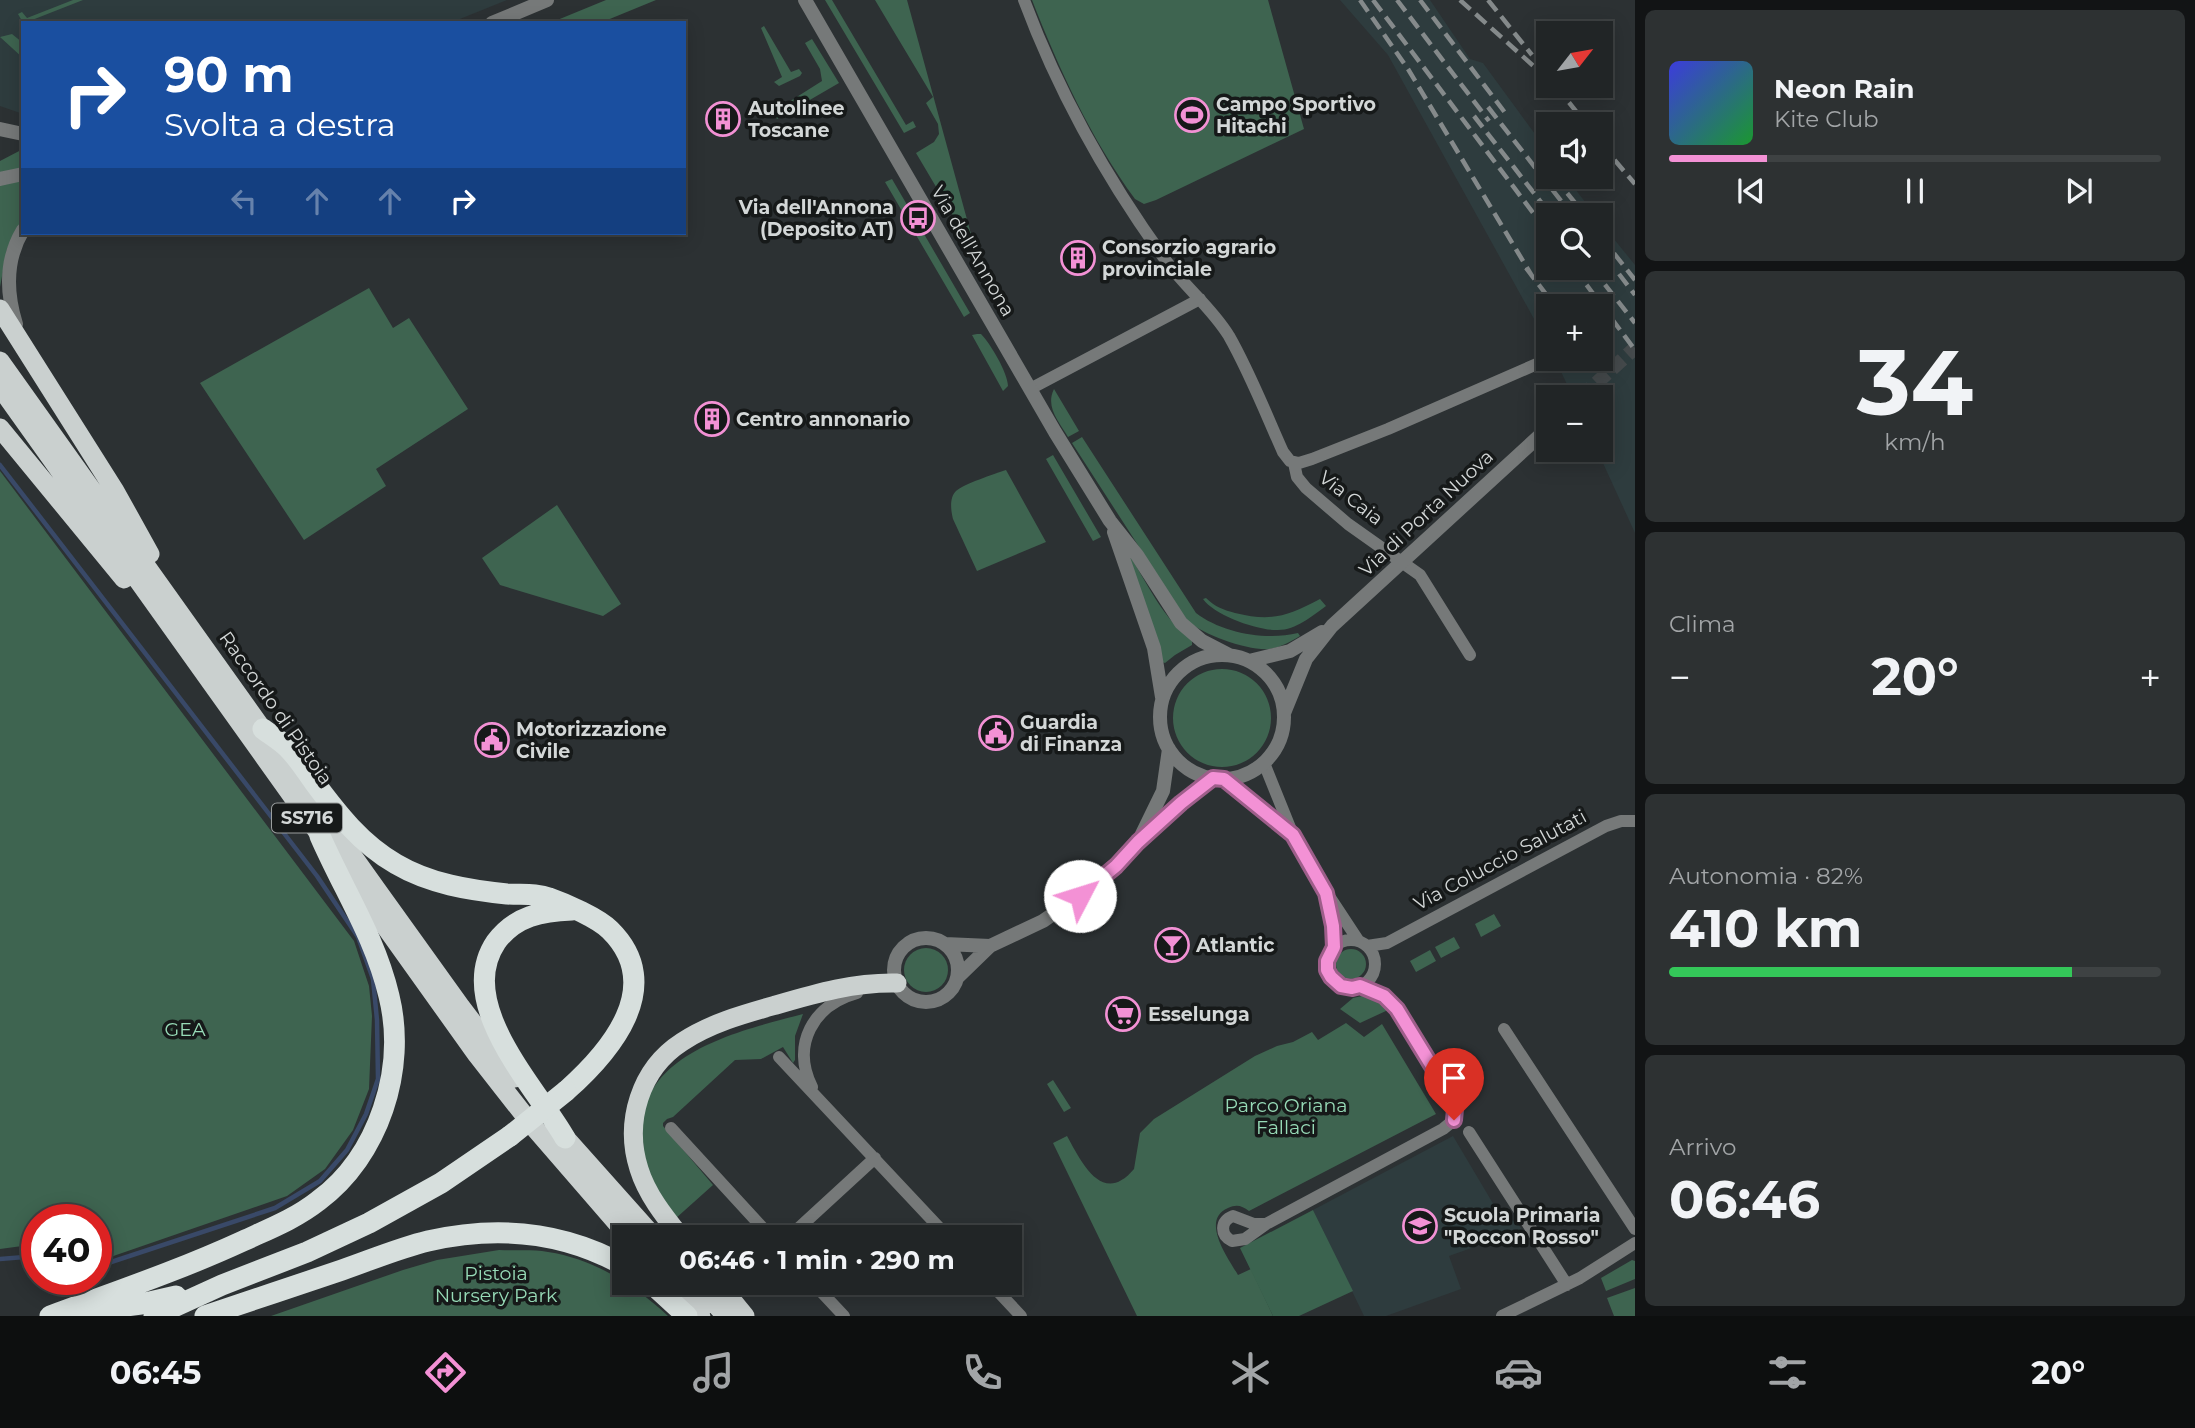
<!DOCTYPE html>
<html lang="it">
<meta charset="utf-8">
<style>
:root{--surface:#212526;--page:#2d3132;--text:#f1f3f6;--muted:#a2a5a7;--line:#3e4243;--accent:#f391d5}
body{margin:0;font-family:Montserrat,sans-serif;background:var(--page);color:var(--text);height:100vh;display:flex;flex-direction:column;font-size:26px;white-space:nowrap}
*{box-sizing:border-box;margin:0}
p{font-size:23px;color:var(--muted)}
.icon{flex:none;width:38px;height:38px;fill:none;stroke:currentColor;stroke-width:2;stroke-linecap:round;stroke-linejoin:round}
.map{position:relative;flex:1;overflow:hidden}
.panel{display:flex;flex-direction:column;gap:10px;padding:10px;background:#121415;width:560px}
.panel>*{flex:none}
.guide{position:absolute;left:21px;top:21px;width:665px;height:214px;border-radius:0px;box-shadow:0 4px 18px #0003,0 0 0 2px var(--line);background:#1a4fa0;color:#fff;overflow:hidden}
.needle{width:46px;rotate:59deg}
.tools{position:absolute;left:1536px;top:21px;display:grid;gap:14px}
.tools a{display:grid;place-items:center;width:77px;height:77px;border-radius:0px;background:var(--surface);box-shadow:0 4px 18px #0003,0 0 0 2px var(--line);font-size:35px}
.speed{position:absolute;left:21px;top:1204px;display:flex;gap:14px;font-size:35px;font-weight:700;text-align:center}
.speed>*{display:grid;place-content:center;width:91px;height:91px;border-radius:50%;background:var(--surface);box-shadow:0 4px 18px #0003,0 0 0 2px var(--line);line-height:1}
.speed .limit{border:10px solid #d22;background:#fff;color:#111}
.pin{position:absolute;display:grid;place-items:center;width:60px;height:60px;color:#fff;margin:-72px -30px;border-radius:50% 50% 50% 0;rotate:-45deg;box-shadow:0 0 7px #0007}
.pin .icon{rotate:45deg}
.me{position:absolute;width:77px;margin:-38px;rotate:50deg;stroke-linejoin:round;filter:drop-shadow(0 0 5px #0008)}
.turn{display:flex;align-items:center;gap:24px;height:147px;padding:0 28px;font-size:32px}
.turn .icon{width:91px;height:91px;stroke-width:2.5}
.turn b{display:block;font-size:49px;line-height:60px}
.lanes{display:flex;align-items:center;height:66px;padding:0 28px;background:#0003;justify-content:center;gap:35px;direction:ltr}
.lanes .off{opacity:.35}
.big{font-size:52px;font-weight:700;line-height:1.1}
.panel .card{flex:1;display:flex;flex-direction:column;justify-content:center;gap:10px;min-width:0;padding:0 24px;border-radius:10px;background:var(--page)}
.panel .dial{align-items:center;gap:0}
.dial b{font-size:91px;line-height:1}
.song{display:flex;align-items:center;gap:21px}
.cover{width:84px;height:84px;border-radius:10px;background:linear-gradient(135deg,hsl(240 70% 55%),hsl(130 70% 35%))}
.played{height:7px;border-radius:4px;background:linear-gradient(90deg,var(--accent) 20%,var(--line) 20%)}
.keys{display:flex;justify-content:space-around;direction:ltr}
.heat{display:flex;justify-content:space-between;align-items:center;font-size:38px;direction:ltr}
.charge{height:10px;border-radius:5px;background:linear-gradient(90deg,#34c759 82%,var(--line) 0)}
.trip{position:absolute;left:612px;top:1225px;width:410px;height:70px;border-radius:0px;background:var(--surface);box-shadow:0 4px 18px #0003,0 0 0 2px var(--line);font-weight:700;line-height:70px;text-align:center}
.tabs{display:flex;height:112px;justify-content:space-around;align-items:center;background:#0d0f0f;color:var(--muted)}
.tabs .icon{width:49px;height:49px}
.tabs .on{color:var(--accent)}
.tabs b{font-size:32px;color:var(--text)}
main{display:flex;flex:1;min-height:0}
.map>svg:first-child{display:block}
</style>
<main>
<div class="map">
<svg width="1635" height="1316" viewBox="0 0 1635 1316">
<rect width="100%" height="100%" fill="#2c3133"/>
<path fill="#2e3c3e" d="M 0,0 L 507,0 L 450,23 L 23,23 L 23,114 L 0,106 Z
M 1340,0 L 1430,0 L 1470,59 L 1483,63 L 1549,153 L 1549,177 L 1566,177 L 1595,215 L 1549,215 L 1549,268 L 1601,268 L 1601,223 L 1635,265 L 1635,533 L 1597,450 L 1601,450 L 1601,397 L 1573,397 L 1555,359 L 1601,359 L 1601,306 L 1549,306 L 1549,346 L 1388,55 Z
M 1453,1136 L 1501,1217 L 1517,1222 L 1522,1230 L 1449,1256 L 1461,1289 L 1386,1316 L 1364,1316 L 1313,1210 Z"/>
<path fill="#3e6450" d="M 73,0 L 83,0 L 27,22 L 22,21 L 18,14 L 22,12 L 27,18 Z
M 606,0 L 656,0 L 600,23 L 550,23 Z
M 825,0 L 832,0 L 906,125 L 913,121 L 916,127 L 904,133 Z
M 875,0 L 907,0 L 977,256 L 916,153 L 934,142 L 939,134 L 938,124 L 926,103 L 933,97 Z
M 1032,0 L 1268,0 L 1304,129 L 1156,200 L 1144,204 L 1135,199 C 1091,139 1059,69 1032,0 Z
M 764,26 L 791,72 L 799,69 L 802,73 L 800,76 L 779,86 L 774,82 L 782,77 L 761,28 Z
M 12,34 L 23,43 L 23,58 L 0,37 Z
M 812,39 L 839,83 L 777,119 L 773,112 L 822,81 L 820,69 L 805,43 Z
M 23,149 L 23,168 L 0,173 L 0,161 Z
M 23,179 L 23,218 L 7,249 L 0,287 L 0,183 Z
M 892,179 L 970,313 L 964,317 L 885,182 Z
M 369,288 L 393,328 L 409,318 L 468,409 L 376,469 L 386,486 L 304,540 L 200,383 Z
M 977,334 L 981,334 C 990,343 1008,373 1008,386 L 1003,391 L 972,335 Z
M 1054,389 L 1079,431 L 1068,437 C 1059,422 1045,407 1054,389 Z
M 1082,437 L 1196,613 C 1222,633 1266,641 1298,633 L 1300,636 C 1290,642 1281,647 1270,649 C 1247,651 1205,635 1187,621 L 1072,443 Z
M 1053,455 L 1101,537 L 1093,541 L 1046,459 Z
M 1006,470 L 1046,542 L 977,571 L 953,519 C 951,511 949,498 956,491 C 964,484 994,474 1006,470 Z
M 0,471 L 354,941 L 369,986 L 372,1016 L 369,1089 L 353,1130 L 325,1169 L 287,1196 L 96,1262 L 96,1220 L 37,1220 L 37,1244 L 0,1249 Z
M 557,505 L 621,604 L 603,616 L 500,585 L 482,558 Z
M 1130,556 C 1148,585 1164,620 1192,640 L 1192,645 L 1175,655 L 1165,663 L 1162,662 L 1127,558 Z
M1173 718a49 49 0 1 1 98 0a49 49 0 1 1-98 0Z
M 1494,914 L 1501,926 L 1481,937 L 1475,924 Z
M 1454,937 L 1460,948 L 1441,958 L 1435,947 Z
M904 970a22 22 0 1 1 44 0a22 22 0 1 1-44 0Z
M1336 964a15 15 0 1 1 30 0a15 15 0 1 1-30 0Z
M 1430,950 L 1436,961 L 1416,972 L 1410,961 Z
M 1362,996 L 1378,1001 L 1388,1010 L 1360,1023 L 1340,1009 L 1353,998 Z
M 803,1014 L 795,1036 L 795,1060 L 793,1063 L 783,1047 L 761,1059 L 735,1060 L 673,1117 L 667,1119 L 663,1123 L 663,1126 L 713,1185 L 675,1219 C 666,1204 655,1189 648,1173 C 644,1164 644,1151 643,1141 C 632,1054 739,1031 803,1014 Z
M 1346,1023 L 1364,1037 L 1382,1024 L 1436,1114 L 1249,1211 C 1242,1206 1237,1204 1228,1208 C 1200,1220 1228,1258 1238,1275 L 1251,1269 L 1273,1316 L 1137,1316 L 1053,1143 L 1067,1136 C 1081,1161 1102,1207 1134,1169 L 1140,1133 L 1154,1119 L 1255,1056 L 1277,1046 L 1293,1042 L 1312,1032 L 1318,1040 Z
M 1053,1080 L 1071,1108 L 1064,1112 L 1047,1084 Z
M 499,1250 C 515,1251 532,1249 548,1252 C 594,1259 635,1285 668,1316 L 271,1316 L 403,1270 L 437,1260 Z
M 1632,1260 L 1635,1261 L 1635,1279 L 1606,1291 L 1601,1278 Z
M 1635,1288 L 1635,1316 L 1614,1316 L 1607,1298 Z"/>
<path fill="#3b634f" d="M 1206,598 C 1215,607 1224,610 1235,613 C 1272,622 1288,616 1320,599 L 1326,606 C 1312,616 1296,630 1278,630 C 1258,631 1214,615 1203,599 Z
M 1313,1210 L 1353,1291 L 1299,1316 L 1273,1316 L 1240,1248 Z"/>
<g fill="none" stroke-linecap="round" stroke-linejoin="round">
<path stroke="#394968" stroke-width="4.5" d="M 0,465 L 317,876 L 358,937 L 373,979 L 377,1020 L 378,1079 L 366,1114 L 347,1150 L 320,1181 L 275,1208 L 96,1267
M 0,1259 L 37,1256"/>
<path stroke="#454a4c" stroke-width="14" stroke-dasharray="14 7" stroke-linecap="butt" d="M 1581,397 L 1635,348"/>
<path stroke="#767979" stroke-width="12" d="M 1024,0 C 1059,94 1108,181 1167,262 C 1186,288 1212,308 1229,336 C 1250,373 1266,414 1283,452 L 1290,461 L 1299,463 L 1312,459 L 1388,429 L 1546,360
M 1030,389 L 1200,299
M 1294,463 L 1297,477 L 1306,488 L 1348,524 L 1420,575 L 1470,655
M 1264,763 L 1293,835 L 1326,893 L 1332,913 L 1333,947
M 1225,779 L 1289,832
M 1331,899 L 1358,940
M1327 964a24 24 0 1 1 48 0a24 24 0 1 1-48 0Z
M 1367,946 L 1387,943 L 1606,826 L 1621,821 L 1635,821
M 1504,1029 L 1635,1229
M 779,1057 L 948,1237
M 812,1087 C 791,1045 813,1005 857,993
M 671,1128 L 771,1237
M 1469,1132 L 1567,1285
M 1233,1216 L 1254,1224 L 1266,1224 L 1245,1239 L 1232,1241 C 1220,1235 1220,1221 1233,1216 Z
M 1266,1224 L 1443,1129 L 1454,1120 L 1455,1109 L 1452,1099 L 1397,1009 L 1384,996 L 1360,986
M 789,1237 L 875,1158
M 813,1283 L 844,1316
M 990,1283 L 1021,1316
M 1502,1316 L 1580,1278 L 1635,1243"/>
<path stroke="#767979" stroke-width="14" d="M 805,0 L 1055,432 L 1110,521 L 1137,555 L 1181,623 L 1202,641 L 1229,655
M 492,23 L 547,0
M 0,129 L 23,134
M 0,179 L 23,174
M 16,324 C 6,292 5,260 23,230
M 1114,532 L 1154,648 L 1162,697
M1160 717a62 62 0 1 1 124 0a62 62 0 1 1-124 0Z
M 1249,661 L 1290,651 L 1322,632
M 1284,713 L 1306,659 L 1332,626 L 1547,429
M 1142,834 L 1163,791 L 1169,749
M894 970a32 32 0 1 1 64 0a32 32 0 1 1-64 0Z
M 945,944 L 990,946 L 1043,921 L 1095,885 L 1181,803 L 1213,778
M 957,978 L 990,946"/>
<path stroke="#cad0cf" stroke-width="19" d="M 0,309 L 115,491 L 150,554
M 0,361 L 377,890 L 461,1007 L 515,1078
M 0,387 L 477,1055 L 532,1125 L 629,1237
M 0,428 L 124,579
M 555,1126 L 654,1237
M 681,1237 C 665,1217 647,1195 639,1169 C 624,1122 640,1069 682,1042 C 711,1023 744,1014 776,1005 C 817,993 855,982 897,983
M 670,1283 L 701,1316
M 696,1283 L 726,1316
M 718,1283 L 745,1316"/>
<path stroke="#d7dfdd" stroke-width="21" d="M 263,729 C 271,735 281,741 288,748 C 298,758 306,771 314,782 C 337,813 361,844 396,864 C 430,884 469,890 507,894 C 521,895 537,893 549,898 C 566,904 598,918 610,930 C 667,986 610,1052 566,1091
M 565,1138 C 536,1087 454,1004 496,942 C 515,916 542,911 572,910
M 651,1283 L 687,1316
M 90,1311 L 141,1304 L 176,1296
M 50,1316 C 115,1292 180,1270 243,1241 C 269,1229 295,1219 318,1201 C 379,1156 407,1069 389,996 C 375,937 344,891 320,836
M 154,1316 L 222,1285 L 307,1252 L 369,1223 L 441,1183 L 510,1136
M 205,1316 C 251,1301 296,1285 342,1270 C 371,1260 399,1248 428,1241 C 498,1225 563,1231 625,1266"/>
<path stroke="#858a8b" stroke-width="4.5" stroke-dasharray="14 7" stroke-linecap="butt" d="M 1360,0 L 1408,69 L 1532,276
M 1373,0 L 1549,234
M 1397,0 L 1489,121
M 1420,0 L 1506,114
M 1460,0 L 1549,80
M 1488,0 L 1532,55
M 1556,86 L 1586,124
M 1488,107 L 1572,215
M 1474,116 L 1551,215
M 1601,144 L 1635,184
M 1554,177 L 1585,215
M 1601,237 L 1635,280
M 1526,268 L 1555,306
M 1574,268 L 1635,350
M 1592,268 L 1635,323
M 1619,274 L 1635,295"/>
<path stroke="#d7dfdd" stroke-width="21" d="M 510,1136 L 566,1091"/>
</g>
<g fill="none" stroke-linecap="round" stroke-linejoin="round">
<g stroke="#9e5e8a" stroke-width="18">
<path id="route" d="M 1080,896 L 1116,866 L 1138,842 L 1181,803 L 1213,778 L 1224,779 L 1293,835 L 1326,893 L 1333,926 L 1334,947 L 1327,961 L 1327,970 L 1331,977 L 1341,986 L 1352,988 L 1360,986 L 1384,996 L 1397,1009 L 1452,1099 L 1455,1109 L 1454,1120"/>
</g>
<use href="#route" stroke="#f391d5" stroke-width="12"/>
</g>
<defs>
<g id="stadium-ring" transform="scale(1.75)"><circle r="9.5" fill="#161919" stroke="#f391d5" stroke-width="1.5"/><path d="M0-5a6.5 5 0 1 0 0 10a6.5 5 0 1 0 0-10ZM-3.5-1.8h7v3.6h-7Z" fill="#f391d5"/></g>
<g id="building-ring" transform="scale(1.75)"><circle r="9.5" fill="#161919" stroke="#f391d5" stroke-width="1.5"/><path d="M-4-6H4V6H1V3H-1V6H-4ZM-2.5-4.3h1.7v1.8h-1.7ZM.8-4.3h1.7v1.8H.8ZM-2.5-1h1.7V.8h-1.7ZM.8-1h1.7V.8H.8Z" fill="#f391d5"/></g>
<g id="bus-ring" transform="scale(1.75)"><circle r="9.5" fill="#161919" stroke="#f391d5" stroke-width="1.5"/><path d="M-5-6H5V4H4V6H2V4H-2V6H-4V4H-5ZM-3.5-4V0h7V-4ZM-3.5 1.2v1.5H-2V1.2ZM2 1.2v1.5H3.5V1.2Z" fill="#f391d5"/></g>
<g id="civic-ring" transform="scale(1.75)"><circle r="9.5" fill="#161919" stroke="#f391d5" stroke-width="1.5"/><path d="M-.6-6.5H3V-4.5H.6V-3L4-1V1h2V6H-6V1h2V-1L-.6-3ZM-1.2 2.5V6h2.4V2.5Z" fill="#f391d5"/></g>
<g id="bar-ring" transform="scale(1.75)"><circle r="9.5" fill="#161919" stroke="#f391d5" stroke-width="1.5"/><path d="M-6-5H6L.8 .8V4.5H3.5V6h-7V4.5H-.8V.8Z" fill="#f391d5"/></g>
<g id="supermarket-ring" transform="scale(1.75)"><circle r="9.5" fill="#161919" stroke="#f391d5" stroke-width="1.5"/><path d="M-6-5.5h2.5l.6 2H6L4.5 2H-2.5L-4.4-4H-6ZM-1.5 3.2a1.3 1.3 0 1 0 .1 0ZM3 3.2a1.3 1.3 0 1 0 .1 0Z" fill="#f391d5"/></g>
<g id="school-ring" transform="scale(1.75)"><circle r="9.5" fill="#161919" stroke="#f391d5" stroke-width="1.5"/><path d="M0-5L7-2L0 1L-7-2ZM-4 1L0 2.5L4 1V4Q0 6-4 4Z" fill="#f391d5"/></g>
</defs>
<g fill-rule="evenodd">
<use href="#stadium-ring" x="1192" y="115"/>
<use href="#building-ring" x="723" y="119"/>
<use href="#bus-ring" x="918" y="218"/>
<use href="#building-ring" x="1078" y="258"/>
<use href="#building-ring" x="712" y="419"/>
<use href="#civic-ring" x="996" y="733"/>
<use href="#civic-ring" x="492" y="740"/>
<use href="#bar-ring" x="1172" y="945"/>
<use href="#supermarket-ring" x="1123" y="1014"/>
<use href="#school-ring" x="1420" y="1226"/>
</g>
<g text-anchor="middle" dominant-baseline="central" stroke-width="7" stroke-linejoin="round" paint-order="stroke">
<rect fill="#161919" stroke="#9a9e9e" stroke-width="2" x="272" y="803.5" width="70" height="29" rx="5"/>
<g font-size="18" font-weight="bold" fill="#d3d7d7">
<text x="307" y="818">SS716</text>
</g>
<g font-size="19" font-weight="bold" fill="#d3d7d7" stroke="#161919" text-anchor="start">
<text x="1216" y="104">Campo Sportivo<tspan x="1216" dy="22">Hitachi</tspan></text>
<text x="748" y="108">Autolinee<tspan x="748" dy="22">Toscane</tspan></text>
<text x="894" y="207" text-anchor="end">Via dell'Annona<tspan x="894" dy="22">(Deposito AT)</tspan></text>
<text x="1102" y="247">Consorzio agrario<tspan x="1102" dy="22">provinciale</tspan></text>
<text x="736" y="419">Centro annonario</text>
<text x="1020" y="722">Guardia<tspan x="1020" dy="22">di Finanza</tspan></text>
<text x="516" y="729">Motorizzazione<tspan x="516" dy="22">Civile</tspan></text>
<text x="1196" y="945">Atlantic</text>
<text x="1148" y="1014">Esselunga</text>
<text x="1444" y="1215">Scuola Primaria<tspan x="1444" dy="22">"Roccon Rosso"</tspan></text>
</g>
<g font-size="19" fill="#d3d7d7" stroke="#161919">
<text transform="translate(973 251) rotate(60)">Via dell'Annona</text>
<text transform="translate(1351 498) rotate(38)">Via Caia</text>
<text transform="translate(1426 513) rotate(-43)">Via di Porta Nuova</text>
<text transform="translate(276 708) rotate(55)">Raccordo di Pistoia</text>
<text transform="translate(1500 860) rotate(-28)">Via Coluccio Salutati</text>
</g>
<g font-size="19" fill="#97dbb7" stroke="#161919">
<text x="185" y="1029">GEA</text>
<text x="1286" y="1105">Parco Oriana<tspan x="1286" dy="22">Fallaci</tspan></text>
<text x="496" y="1273">Pistoia<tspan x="496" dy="22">Nursery Park</tspan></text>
</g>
</g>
</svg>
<div class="tools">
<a><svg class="needle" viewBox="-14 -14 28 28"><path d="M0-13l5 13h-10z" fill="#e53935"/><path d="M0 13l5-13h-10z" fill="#a2a5a7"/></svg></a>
<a><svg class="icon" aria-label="sound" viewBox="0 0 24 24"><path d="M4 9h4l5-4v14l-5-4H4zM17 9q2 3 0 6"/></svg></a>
<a><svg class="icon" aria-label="search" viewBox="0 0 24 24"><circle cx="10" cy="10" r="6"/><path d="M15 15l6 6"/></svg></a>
<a>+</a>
<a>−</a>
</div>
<div class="speed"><div class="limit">40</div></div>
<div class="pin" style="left:1454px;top:1120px;background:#d93025"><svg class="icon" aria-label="arrive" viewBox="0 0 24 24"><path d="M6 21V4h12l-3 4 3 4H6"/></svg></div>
<svg class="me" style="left:1080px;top:896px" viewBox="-20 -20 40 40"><circle r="19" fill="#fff"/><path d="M0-13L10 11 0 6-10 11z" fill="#f391d5"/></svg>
<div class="trip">06:46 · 1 min · 290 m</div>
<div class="guide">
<div class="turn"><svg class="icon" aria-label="right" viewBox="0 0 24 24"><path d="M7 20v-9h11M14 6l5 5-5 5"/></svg><div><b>90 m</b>Svolta a destra</div></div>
<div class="lanes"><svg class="icon off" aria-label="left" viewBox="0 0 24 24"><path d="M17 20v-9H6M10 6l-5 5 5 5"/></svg><svg class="icon off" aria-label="ahead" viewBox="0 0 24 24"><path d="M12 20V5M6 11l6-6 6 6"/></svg><svg class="icon off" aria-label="ahead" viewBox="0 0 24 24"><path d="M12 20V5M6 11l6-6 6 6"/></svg><svg class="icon" aria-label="right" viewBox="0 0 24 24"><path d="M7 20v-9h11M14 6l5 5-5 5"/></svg></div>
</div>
</div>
<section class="panel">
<div class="card">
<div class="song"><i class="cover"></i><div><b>Neon Rain</b><p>Kite Club</p></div></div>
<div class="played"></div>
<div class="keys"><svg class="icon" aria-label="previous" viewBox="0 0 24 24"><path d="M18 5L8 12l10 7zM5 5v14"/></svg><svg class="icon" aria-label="pause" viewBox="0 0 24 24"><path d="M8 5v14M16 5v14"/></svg><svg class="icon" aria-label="next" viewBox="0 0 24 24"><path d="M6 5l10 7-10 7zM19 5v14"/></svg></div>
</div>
<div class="card dial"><b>34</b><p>km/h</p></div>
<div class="card"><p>Clima</p>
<div class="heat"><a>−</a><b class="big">20°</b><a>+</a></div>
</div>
<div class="card"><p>Autonomia · 82%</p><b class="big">410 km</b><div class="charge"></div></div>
<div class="card"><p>Arrivo</p><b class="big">06:46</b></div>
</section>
</main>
<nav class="tabs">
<b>06:45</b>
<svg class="icon on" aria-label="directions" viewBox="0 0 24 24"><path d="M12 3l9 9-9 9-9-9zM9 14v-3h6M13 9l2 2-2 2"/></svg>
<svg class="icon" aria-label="music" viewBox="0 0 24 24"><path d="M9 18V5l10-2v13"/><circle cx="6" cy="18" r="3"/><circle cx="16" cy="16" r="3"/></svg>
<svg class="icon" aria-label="phone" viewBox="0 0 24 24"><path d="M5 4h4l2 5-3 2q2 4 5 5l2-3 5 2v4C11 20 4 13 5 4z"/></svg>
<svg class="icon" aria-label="climate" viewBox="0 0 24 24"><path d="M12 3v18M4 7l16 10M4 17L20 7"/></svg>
<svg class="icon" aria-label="car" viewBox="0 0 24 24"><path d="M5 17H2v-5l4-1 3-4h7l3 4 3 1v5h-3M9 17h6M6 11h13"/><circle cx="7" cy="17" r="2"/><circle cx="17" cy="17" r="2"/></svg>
<svg class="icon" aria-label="filters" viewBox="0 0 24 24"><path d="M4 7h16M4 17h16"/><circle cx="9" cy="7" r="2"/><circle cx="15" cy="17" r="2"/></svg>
<b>20°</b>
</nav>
